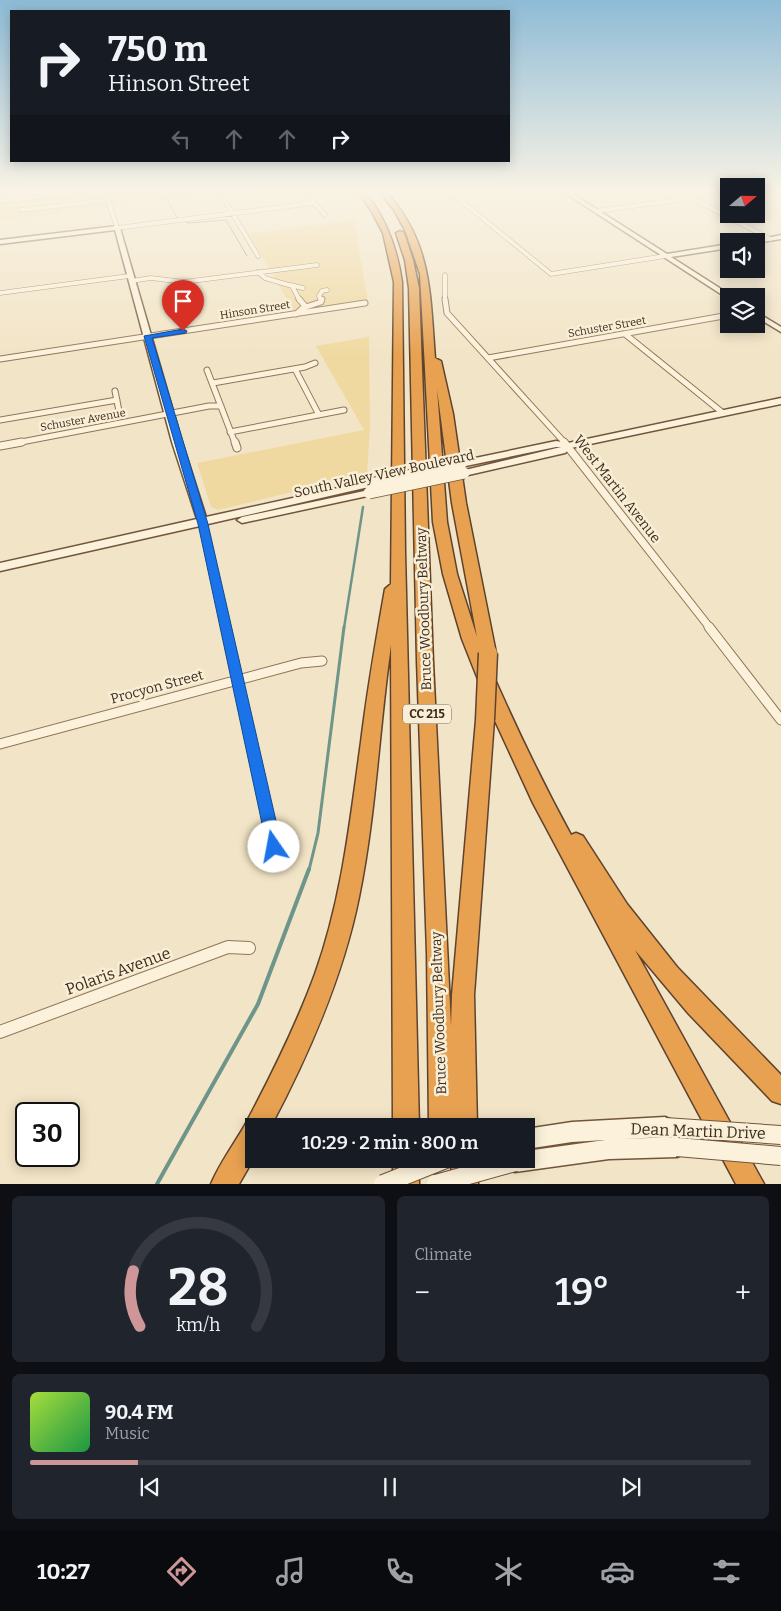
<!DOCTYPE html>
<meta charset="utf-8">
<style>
:root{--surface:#171b24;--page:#20242c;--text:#f1f3f6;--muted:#9ea1a6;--line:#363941;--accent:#ce9699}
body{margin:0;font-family:Bitter,serif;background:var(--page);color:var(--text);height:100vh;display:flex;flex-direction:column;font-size:19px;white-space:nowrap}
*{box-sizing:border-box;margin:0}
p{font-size:16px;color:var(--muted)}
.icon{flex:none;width:28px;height:28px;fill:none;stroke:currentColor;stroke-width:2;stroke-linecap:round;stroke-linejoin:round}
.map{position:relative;height:1184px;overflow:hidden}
.drawer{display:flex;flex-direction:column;gap:12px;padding:12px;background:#0d0f14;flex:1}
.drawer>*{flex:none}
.hud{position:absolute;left:10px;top:10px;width:500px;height:152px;border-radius:0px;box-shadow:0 2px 12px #0003;background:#171b24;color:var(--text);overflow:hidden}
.needle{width:32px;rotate:70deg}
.controls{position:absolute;left:720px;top:178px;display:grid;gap:10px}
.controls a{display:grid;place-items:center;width:45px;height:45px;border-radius:0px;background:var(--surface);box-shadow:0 2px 12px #0003;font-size:25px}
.speed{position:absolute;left:15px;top:1102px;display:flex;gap:10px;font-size:25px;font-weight:700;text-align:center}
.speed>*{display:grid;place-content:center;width:65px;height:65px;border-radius:50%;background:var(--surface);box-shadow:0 2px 12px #0003;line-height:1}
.speed .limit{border:2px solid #111;border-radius:8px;background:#fff;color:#111}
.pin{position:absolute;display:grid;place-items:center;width:42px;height:42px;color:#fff;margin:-51px -21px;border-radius:50% 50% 50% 0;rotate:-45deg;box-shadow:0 0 5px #0007}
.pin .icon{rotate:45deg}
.me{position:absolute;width:55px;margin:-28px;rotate:348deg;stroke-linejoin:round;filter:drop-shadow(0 0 4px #0008)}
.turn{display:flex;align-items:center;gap:18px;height:105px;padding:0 15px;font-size:22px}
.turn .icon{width:65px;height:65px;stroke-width:2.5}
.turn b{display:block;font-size:35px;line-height:42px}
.lanes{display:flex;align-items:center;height:48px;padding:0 15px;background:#0003;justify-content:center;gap:25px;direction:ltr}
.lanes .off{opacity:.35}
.big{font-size:38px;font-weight:600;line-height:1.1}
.drawer .tile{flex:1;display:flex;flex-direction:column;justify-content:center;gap:8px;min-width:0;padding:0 18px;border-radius:8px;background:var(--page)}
.drawer .dial{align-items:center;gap:0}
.dial svg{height:130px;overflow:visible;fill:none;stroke:var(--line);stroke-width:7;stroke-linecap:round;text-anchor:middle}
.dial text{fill:var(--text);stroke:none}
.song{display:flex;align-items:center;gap:15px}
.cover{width:60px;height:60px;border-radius:8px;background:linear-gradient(135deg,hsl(80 70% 55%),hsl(140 70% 35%))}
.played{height:5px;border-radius:2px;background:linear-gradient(90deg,var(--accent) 15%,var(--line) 15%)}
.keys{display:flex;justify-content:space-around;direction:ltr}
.heat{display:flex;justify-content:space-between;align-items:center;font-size:28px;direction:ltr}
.drawer .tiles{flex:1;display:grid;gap:12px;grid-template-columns:1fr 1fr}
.tile:last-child{grid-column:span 2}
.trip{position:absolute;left:245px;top:1118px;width:290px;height:50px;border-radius:0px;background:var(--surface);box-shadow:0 2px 12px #0003;font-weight:600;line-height:50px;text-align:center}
.dock{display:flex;height:80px;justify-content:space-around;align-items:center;background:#090b0e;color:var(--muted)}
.dock .icon{width:35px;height:35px}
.dock .on{color:var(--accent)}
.dock b{font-size:22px;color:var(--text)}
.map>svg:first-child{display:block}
</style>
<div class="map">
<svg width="781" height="1184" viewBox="0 0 781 1184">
<rect width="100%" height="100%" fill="#f2e4c6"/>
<path fill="#f0d9a1" d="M 86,191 L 254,191 L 0,220 L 0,200 Z
M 354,220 L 368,302 L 295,313 L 249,234 Z
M 369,337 L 370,428 L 367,474 L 218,510 L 211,507 L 197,463 L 364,430 L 316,346 Z"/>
<path fill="#a7c5bc" stroke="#6d958a" d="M 117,191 L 182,191 L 170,192 L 170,197 L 161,198 L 157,193 L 125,197 Z"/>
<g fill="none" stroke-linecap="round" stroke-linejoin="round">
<path stroke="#6d958a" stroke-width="1" d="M 166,198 L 177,218 L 188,223 L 226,220 L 247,256"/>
<path stroke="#6d958a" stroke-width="2.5" d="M 344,628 L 363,507"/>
<path stroke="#6d958a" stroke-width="3" d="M 309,870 L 318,833 L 344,627"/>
<path stroke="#6d958a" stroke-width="4" d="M 157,1184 L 258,1004 L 309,869"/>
<g stroke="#8f7559" stroke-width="5">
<path id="street-far4" d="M 105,191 L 117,228 L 314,203
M 219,191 L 258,256
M 449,191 L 551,274 L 665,256
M 679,191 L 770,239
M 305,193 L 325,215
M 0,201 L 94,191
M 21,210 L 108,200
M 596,211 L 693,198
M 258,272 L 265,278 L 292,286 L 300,301
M 445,275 L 445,301
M 131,281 L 151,278 L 184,282 L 317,265
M 290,285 L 303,288
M 0,293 L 129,276
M 321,301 L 319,296 L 322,291 L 327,290"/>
</g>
<g stroke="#8f7559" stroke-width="7">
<path id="street-far3" d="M 445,299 L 447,313 L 565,443
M 303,308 L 321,302 L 322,299
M 296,314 L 305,306 L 299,299
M 625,334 L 723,413
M 488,358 L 729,315
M 0,359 L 365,303
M 295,369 L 319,415
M 207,370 L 235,443
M 213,383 L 305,367 L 315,363
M 115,391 L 120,416
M 0,420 L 117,400
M 230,432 L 344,410
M 16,443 L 209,406 L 221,406"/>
</g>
<g stroke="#8f7559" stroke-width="9">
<path id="street-far2" d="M 235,442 L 237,448
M 564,442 L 710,628
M 0,446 L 22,442
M 203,523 L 226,628"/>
</g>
<g stroke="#8f7559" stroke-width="11">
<path id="street-far1" d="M 226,627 L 274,847
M 709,627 L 781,720
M 0,744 L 301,663 L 322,661"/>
</g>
<g stroke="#8f7559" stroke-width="14">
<path id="street" d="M 0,1032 L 228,947 L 249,948"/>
</g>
<g stroke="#71563c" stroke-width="3">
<path id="secondary" d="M 562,191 L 568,191 L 667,254 L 729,244 L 729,248 L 671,257 L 732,296 L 727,298 Z
M 117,226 L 120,228 L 182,442 L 206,517 L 370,481 L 375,484 L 373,486 L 208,524 L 203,526 L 200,526 L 0,571 L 0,563 L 197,519 L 172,442 L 115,230 L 0,244 L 0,240 Z
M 781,235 L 781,239 L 756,243 L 753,241 Z
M 756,312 L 781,327 L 781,332 L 756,317 Z
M 781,398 L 781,404 L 571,448 L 565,453 L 464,476 L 461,475 L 461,471 L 561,447 L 556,447 L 461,467 L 456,464 L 461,461 L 556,441 L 568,443 Z
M 369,490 L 372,491 L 374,493 L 372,495 L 242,523 L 237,520 L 242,517 Z
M 665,1117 L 672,1120 L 675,1127 L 672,1134 L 665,1137 L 622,1139 L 677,1137 L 684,1140 L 687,1147 L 684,1154 L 677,1157 L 609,1159 L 515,1172 L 508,1169 L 505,1162 L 507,1159 L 526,1159 L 526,1151 L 605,1140 L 572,1142 L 526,1149 L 526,1129 L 572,1122 Z"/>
</g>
<g stroke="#5d432e" stroke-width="3">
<path id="highway" d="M 358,191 L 364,191 C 386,218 397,247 402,282 L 405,552 L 419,1126 L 393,1126 L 391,645 C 379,729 376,814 359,897 C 343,977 309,1054 271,1126 L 254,1126 L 254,1158 L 239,1184 L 211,1184 C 220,1163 234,1144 245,1125 C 271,1076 296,1026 315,974 C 342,899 350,821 361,742 C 367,691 376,640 385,589 L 391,584 L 394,282 L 383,233 L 372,212 Z
M 379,191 L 385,191 C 432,241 430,294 435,358 L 441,361 L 453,414 L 466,503 L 496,653 L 494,657 L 486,659 C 512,719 540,778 571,835 L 576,833 L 583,836 L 627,904 L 677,967 L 781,1075 L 781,1104 L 772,1101 L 688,1013 L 635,950 L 764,1184 L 736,1184 L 533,803 L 491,712 L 462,639 L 443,574 L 433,522 L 420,274 L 405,230 L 394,210 ZM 437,389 L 452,503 L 477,637 L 457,574 L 447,522 Z
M 400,231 L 404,233 L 413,260 L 419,288 L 433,661 L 451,1026 L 452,995 L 476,720 L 479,715 L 485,713 L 491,715 L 494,720 L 474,995 L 477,1126 L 429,1126 L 427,953 L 417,661 L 409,288 L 405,260 L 396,233 Z
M 393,1159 L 419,1159 L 419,1184 L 393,1184 Z
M 451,1159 L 477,1159 L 478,1184 L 452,1184 Z"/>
</g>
<use href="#street-far4" stroke="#fcf1da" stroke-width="4"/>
<use href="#street-far3" stroke="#fcf1da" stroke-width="5"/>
<use href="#street-far2" stroke="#fcf1da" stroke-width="7"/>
<use href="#street-far1" stroke="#fcf1da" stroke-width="9"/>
<use href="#street" stroke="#fcf1da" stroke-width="12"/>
<use href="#secondary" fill="#fcf1da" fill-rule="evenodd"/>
<use href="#highway" fill="#e7a151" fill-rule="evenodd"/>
<g stroke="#71563c" stroke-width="13" stroke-linecap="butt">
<path id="secondary-bridge-far1" d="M 370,484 L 461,464
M 369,493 L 464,473"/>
</g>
<g stroke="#71563c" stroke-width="20" stroke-linecap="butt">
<path id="secondary-bridge" d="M 665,1127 L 781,1135
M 677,1147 L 781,1156
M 383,1184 L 446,1159
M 436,1184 L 515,1162"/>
</g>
<g stroke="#5d432e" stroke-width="21" stroke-linecap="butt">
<path id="highway-bridge" d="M 485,720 L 488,653"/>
</g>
<use href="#secondary-bridge-far1" stroke="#fcf1da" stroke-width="11"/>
<use href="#secondary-bridge" stroke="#fcf1da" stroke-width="18"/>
<use href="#highway-bridge" stroke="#e7a151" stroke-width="18"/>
</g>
<linearGradient id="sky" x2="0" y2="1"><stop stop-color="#8ebbd6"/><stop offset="0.54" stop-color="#f9f3e5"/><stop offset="1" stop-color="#f9f3e5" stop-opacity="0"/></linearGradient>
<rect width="781" height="356" fill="url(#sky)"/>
<path fill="#1a73e8" stroke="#114b97" d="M 183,329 L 187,331 L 186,333 L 152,338 L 208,524 L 282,847 L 280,852 L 274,854 L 269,852 L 267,847 L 198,524 L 144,336 Z"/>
<g text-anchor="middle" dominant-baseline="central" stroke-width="5" stroke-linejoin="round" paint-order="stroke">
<g font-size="11" fill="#3e2d1e" stroke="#f9eed6">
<text transform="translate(255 310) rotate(-9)">Hinson Street</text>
<text transform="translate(607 327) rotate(-10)">Schuster Street</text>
<text transform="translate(83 420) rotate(-10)">Schuster Avenue</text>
</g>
<rect fill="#f9eed6" stroke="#766755" stroke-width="1" x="403" y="704.5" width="48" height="19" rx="4"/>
<g font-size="12" font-weight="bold" fill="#3e2d1e">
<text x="427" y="714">CC 215</text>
</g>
<g font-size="14" fill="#3e2d1e" stroke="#f9eed6">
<text transform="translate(384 474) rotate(-12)">South Valley View Boulevard</text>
<text transform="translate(617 489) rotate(52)">West Martin Avenue</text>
<text transform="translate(424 609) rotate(-92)">Bruce Woodbury Beltway</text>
<text transform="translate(157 687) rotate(-15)">Procyon Street</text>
<text transform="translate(439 1013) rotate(-92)">Bruce Woodbury Beltway</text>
</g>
<g font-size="16" fill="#3e2d1e" stroke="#f9eed6">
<text transform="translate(118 971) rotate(-20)">Polaris Avenue</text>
<text transform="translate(698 1131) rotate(2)">Dean Martin Drive</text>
</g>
</g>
</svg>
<div class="controls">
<a><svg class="needle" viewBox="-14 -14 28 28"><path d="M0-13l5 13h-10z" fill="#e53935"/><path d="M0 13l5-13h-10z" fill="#9ea1a6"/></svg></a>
<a><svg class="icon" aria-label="sound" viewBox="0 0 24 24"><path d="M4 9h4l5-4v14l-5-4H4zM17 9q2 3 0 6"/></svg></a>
<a><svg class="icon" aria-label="layers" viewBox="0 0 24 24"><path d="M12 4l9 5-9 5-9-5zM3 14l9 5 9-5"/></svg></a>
</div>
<div class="speed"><div class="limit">30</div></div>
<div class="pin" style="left:183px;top:331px;background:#d93025"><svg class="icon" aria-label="arrive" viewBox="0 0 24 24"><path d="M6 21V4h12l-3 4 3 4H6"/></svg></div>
<svg class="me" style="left:274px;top:847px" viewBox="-20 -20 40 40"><circle r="19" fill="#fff"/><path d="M0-13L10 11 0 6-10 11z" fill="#1a73e8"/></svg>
<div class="trip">10:29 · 2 min · 800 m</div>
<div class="hud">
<div class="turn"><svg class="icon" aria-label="right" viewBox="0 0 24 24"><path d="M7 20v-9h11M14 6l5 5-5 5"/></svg><div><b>750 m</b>Hinson Street</div></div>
<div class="lanes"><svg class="icon off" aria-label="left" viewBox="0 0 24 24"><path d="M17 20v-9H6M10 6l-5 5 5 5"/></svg><svg class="icon off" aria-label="ahead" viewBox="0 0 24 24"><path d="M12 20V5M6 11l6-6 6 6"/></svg><svg class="icon off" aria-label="ahead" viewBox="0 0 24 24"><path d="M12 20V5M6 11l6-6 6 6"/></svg><svg class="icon" aria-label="right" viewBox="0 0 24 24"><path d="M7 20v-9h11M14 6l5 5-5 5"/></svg></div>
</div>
</div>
<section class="drawer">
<div class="tiles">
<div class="tile dial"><svg viewBox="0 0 100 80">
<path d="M14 69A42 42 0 1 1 86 69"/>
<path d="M14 69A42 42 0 0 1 10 35" stroke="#ce9699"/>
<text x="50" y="56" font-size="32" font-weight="700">28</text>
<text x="50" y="72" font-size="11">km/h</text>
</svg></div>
<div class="tile"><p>Climate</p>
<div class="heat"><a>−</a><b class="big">19°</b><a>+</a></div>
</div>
<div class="tile">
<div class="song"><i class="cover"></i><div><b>90.4 FM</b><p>Music</p></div></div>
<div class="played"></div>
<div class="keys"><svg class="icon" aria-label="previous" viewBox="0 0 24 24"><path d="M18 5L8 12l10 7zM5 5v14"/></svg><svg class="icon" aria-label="pause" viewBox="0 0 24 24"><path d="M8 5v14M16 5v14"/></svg><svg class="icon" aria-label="next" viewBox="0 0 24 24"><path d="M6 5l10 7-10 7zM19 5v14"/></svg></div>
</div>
</div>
</section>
<nav class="dock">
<b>10:27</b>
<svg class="icon on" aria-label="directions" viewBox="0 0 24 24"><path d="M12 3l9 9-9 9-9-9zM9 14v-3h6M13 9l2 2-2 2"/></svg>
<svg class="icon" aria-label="music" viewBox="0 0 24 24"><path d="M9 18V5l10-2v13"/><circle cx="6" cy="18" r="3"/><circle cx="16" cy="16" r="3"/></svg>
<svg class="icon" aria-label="phone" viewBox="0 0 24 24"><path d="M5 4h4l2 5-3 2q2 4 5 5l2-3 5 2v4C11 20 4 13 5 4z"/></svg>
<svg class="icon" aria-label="climate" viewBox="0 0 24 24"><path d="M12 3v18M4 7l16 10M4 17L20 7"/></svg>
<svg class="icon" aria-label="car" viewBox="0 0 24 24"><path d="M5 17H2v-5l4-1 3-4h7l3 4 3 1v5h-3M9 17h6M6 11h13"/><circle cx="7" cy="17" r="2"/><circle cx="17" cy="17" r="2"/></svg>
<svg class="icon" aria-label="filters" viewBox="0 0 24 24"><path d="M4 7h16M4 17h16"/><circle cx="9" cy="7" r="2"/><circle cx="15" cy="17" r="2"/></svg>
</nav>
